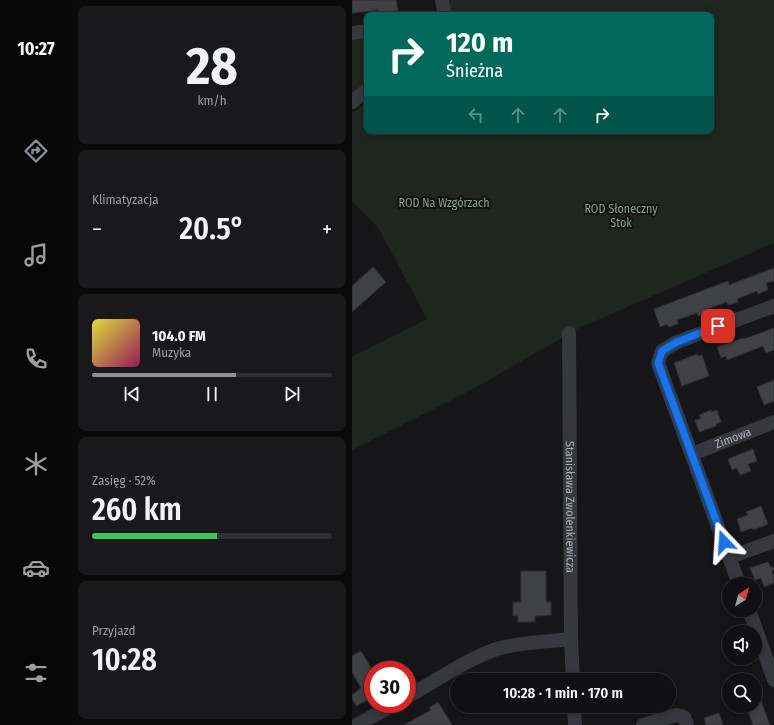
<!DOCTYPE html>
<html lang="pl">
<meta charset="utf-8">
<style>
:root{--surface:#101012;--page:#19191b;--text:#f1f3f6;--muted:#9c9d9f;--line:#303032;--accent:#8c9099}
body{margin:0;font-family:"Fira Sans Condensed",sans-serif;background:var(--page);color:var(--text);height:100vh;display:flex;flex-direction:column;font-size:15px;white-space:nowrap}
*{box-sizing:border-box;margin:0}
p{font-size:13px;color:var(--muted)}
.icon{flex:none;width:22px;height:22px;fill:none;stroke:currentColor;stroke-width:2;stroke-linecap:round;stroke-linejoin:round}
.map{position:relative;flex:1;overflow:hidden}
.side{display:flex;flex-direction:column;gap:6px;padding:6px;background:#09090a;width:280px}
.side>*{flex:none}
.banner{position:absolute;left:12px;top:12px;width:350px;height:122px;border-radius:8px;box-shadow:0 2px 10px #0003,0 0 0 1px var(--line);background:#00695c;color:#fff;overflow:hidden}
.needle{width:26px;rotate:36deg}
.tools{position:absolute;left:370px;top:577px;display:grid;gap:8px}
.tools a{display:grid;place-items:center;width:40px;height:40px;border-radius:50%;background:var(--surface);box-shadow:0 2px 10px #0003,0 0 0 1px var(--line);font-size:20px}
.speed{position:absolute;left:12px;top:661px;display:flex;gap:8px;font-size:20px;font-weight:700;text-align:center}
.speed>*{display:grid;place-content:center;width:52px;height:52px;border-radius:50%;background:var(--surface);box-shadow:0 2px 10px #0003,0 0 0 1px var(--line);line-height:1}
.speed .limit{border:6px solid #d22;background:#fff;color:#111}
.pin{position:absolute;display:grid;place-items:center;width:34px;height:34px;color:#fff;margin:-17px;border-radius:8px;box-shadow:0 2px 6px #0006}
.me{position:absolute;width:44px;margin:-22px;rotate:340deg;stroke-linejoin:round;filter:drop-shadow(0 0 3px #0008)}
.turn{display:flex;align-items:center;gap:14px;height:84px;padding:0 16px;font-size:18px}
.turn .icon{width:52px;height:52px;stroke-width:2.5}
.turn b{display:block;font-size:28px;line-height:34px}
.lanes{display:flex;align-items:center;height:38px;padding:0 16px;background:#0003;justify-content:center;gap:20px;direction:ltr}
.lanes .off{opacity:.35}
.big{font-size:30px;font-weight:600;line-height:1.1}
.side .tile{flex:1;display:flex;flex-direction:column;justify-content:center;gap:6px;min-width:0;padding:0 14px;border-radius:8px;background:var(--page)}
.side .dial{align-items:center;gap:0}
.dial b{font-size:52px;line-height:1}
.song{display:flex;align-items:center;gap:12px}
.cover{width:48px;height:48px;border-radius:6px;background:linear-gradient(135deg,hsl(60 70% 55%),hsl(330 70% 35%))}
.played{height:4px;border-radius:2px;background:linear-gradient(90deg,var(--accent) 60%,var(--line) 60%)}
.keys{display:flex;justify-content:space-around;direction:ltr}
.heat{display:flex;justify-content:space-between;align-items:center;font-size:22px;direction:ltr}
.charge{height:6px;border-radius:3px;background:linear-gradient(90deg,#34c759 52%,var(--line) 0)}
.trip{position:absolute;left:98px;top:673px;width:226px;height:40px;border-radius:20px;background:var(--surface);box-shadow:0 2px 10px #0003,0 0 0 1px var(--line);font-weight:600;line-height:40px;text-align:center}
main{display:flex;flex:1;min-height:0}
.tabs{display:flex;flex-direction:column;width:72px;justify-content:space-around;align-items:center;background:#060607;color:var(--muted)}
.tabs .icon{width:28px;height:28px}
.tabs .current{color:var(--accent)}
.tabs b{font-size:18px;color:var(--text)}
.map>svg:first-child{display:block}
</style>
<main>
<nav class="tabs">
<b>10:27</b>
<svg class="icon current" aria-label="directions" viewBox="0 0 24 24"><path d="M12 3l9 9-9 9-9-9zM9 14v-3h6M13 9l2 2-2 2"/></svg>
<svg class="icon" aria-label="music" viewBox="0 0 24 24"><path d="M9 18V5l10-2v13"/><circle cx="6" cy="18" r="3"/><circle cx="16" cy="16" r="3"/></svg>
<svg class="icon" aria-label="phone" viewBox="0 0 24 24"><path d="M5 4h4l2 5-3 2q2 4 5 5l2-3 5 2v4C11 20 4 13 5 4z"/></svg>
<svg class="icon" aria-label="climate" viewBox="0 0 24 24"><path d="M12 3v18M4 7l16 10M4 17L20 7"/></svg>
<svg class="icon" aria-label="car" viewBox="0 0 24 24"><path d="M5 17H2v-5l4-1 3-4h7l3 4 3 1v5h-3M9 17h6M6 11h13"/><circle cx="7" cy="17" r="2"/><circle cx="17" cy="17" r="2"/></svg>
<svg class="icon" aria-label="filters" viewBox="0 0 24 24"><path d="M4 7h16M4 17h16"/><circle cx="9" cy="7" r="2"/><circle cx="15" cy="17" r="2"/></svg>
</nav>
<section class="side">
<div class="tile dial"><b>28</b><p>km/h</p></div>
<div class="tile"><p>Klimatyzacja</p>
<div class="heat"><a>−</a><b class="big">20.5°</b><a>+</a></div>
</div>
<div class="tile">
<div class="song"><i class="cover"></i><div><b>104.0 FM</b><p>Muzyka</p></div></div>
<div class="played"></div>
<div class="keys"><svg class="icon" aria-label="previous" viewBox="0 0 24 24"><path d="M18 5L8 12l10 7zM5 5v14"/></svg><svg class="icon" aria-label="pause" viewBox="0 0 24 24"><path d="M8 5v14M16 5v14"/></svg><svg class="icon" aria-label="next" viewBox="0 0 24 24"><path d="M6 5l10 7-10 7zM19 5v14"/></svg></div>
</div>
<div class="tile"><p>Zasięg · 52%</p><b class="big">260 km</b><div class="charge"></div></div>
<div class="tile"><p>Przyjazd</p><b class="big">10:28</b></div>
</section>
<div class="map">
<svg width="422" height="725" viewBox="0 0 422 725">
<rect width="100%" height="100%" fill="#161618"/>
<path fill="#1e261f" d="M 98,0 L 422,0 L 422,243 L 225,329 L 125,387 L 0,450 L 0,357 L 75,319 L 27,229 L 0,201 L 0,113 L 15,102 L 15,131 L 359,131 L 359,15 L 99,15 Z
M 15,38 L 15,78 L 11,79 L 11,85 L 0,93 L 0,40 Z"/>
<path fill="#404145" stroke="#303034" d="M 0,0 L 44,0 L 46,11 L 42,11 L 42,14 L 35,15 L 31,15 L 31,13 L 27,14 L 26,10 L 0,13 Z
M 21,267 L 34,282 L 0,312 L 0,286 Z
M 422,268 L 422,281 L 414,283 L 416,290 L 406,294 L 405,291 L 385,299 L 386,302 L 376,305 L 375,302 L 355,309 L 356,313 L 346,316 L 345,313 L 325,320 L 326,324 L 317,327 L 315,324 L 308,327 L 302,309 L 376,281 L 377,285 Z
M 422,328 L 422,350 L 414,353 L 411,346 L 375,360 L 374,356 L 369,358 L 365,347 L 391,338 L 392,339 Z
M 345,354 L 346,356 L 350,355 L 357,376 L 330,386 L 322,363 Z
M 422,380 L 422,401 L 412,405 L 405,387 Z
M 359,410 L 359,412 L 365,410 L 369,422 L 364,424 L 364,426 L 347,432 L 343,420 L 349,418 L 347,415 Z
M 401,449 L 405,461 L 396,464 L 399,471 L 388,475 L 385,468 L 380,470 L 376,459 Z
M 409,506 L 416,524 L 401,530 L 400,528 L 389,532 L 385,519 L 396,515 L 394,512 Z
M 416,562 L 418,566 L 422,568 L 420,572 L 422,577 L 422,583 L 412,587 L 409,578 L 403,580 L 398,568 Z
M 169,571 L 194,571 L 194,602 L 199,602 L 199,615 L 183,616 L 183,622 L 166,622 L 166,616 L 161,616 L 161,602 L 169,602 Z
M 9,651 L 21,671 L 21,697 L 4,706 L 0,698 L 0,695 L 9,688 L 0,672 L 0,656 Z
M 403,687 L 404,687 L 418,725 L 401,725 L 394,706 L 403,706 Z
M 86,702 L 100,725 L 52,725 L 79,710 L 77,708 Z
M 367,713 L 371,725 L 354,725 L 352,718 Z"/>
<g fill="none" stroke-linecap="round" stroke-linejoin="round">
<g stroke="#37383d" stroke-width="14">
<path d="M 90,0 L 93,15"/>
<path d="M 0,33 L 15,31"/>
<path d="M 0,102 L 15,90"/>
<path id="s1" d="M 217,333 L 219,639 L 221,680"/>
<path id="s2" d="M 340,454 L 422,422"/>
<path d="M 378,557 L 422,541"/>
<path d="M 387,584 L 306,363 L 310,351 L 325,342 L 422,306"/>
<path d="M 397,610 L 422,680"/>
<path d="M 55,697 C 82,682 117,658 145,649 C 169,642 194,642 219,639"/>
<path d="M 222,706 L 223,725"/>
<path d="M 5,725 L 43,704"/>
<path d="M 291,725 L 324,715 L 332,717 L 335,725"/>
</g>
</g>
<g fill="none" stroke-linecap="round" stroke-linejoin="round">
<g stroke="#114b97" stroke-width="10">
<path id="route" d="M 366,326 L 325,342 L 310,351 L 306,363 L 372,542"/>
</g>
<use href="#route" stroke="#1a73e8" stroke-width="7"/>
</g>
<g text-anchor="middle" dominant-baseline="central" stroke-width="4" stroke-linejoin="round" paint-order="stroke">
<g font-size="12" fill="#7fa381" stroke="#111113">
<text x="92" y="203">ROD Na Wzgórzach</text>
<text x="269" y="209">ROD Słoneczny<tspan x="269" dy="14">Stok</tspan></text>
</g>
<g font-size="12" fill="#a8adb8" stroke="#111113">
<text stroke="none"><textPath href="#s2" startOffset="44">Zimowa</textPath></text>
<text stroke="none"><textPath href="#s1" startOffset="174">Stanisława Zwolenkiewicza</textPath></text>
</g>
</g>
</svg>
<div class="tools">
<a><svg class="needle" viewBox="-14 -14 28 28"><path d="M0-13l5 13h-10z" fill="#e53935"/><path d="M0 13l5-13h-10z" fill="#9c9d9f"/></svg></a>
<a><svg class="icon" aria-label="sound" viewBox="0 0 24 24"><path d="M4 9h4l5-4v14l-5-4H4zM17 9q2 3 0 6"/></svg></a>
<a><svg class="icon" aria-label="search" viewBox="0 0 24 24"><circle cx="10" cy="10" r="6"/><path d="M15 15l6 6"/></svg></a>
</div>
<div class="speed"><div class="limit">30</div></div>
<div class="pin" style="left:366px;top:326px;background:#d93025"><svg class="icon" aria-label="arrive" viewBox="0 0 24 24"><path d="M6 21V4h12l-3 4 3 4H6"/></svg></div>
<svg class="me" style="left:372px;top:542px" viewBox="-20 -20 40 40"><path d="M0-17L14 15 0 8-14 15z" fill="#1a73e8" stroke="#fff" stroke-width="4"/></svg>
<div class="trip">10:28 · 1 min · 170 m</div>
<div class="banner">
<div class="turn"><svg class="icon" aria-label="right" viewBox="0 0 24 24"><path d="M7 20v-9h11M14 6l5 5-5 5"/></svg><div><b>120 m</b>Śnieżna</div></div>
<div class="lanes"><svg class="icon off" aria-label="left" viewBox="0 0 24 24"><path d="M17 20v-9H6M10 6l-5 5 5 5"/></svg><svg class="icon off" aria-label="ahead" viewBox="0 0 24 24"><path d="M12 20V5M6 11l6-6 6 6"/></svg><svg class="icon off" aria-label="ahead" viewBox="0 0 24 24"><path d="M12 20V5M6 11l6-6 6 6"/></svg><svg class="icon" aria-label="right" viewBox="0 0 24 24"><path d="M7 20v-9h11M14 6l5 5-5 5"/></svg></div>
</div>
</div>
</main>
